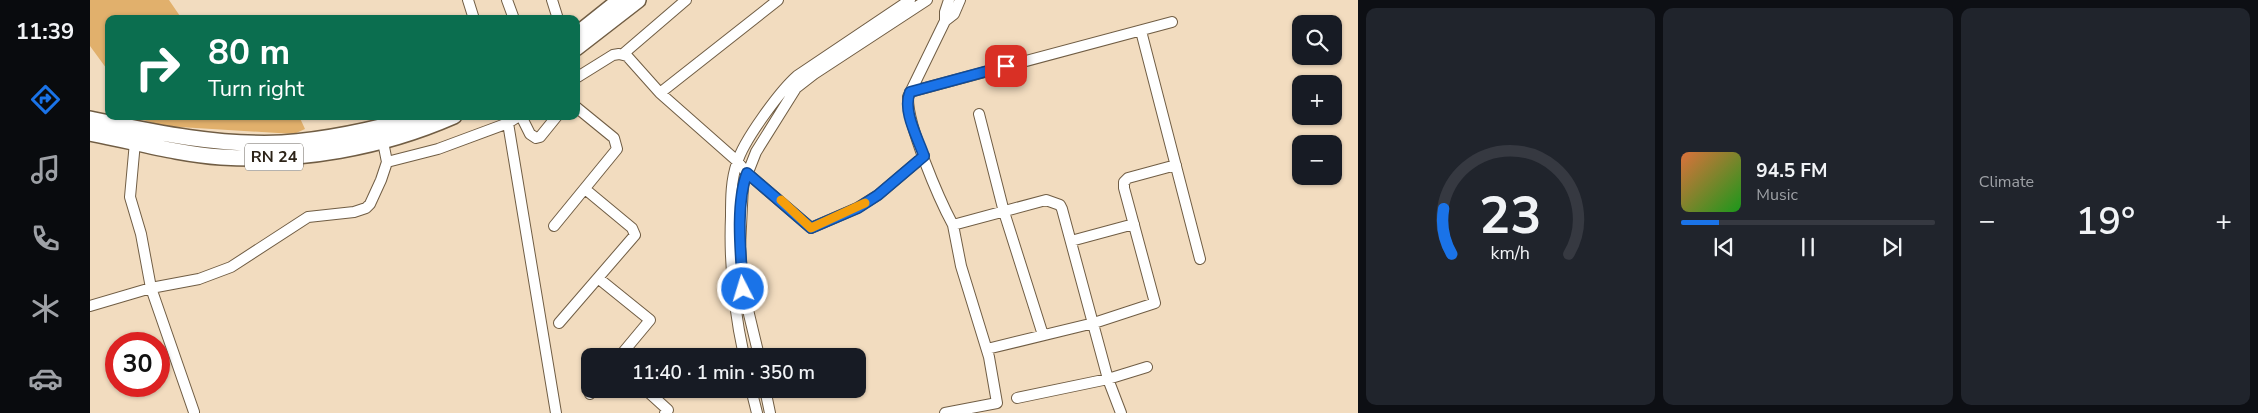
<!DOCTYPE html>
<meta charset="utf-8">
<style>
:root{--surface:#171b24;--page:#20242c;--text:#f1f3f6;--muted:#9ea1a6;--line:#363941;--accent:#1a73e8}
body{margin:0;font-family:"Nunito Sans",sans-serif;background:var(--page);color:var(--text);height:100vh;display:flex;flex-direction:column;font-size:19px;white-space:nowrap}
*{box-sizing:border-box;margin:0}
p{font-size:16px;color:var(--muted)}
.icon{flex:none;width:28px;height:28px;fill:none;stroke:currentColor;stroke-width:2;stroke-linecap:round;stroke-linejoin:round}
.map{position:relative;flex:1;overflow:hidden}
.sheet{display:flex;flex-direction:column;gap:8px;padding:8px;background:#0d0f14;width:900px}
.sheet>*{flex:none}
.guide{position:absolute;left:15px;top:15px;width:475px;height:105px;border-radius:10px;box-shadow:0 1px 4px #0004;background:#0b6e4f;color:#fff;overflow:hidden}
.tools{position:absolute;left:1202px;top:15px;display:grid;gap:10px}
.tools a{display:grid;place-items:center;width:50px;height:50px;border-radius:10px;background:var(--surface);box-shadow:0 1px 4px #0004;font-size:25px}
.speed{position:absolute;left:15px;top:332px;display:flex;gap:10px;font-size:25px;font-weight:700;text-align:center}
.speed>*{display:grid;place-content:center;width:65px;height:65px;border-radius:50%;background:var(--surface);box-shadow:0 1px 4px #0004;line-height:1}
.speed .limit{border:8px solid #d22;background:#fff;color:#111}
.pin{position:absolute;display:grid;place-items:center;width:42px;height:42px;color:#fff;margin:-21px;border-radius:10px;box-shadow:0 2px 8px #0006}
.me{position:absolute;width:55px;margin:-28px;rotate:355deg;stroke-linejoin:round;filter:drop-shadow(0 0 4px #0008)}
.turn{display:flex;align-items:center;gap:18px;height:105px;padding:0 20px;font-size:22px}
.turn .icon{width:65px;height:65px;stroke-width:2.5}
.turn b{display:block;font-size:35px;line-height:42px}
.big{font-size:38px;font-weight:600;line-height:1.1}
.sheet .tile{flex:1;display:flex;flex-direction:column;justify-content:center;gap:8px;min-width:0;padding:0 18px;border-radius:10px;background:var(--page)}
.sheet .dial{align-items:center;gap:0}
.dial svg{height:130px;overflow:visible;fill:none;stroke:var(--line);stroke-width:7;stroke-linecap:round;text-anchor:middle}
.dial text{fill:var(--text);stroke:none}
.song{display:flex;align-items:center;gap:15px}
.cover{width:60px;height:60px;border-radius:8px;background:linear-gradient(135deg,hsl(20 70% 55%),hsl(120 70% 35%))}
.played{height:5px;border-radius:2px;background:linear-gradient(90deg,var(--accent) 15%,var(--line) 15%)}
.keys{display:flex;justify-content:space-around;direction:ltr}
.heat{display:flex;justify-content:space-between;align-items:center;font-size:28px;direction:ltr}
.sheet .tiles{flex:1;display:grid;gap:8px;grid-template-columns:repeat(3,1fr)}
.trip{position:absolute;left:491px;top:348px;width:285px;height:50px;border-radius:10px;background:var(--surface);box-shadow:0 1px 4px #0004;font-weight:600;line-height:50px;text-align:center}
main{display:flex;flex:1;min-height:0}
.tabs{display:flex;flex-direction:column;width:90px;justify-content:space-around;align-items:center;background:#090b0e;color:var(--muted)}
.tabs .icon{width:35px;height:35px}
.tabs .active{color:var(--accent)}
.tabs b{font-size:22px;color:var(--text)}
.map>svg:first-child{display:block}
</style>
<main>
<nav class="tabs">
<b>11:39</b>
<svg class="icon active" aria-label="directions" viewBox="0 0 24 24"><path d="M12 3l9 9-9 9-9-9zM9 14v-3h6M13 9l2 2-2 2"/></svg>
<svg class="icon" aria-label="music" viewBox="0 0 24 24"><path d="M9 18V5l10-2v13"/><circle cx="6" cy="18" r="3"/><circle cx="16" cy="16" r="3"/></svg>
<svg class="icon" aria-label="phone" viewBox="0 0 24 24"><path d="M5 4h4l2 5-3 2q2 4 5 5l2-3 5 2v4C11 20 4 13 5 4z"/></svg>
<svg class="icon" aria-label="climate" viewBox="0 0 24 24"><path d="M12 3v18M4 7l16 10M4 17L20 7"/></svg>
<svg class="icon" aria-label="car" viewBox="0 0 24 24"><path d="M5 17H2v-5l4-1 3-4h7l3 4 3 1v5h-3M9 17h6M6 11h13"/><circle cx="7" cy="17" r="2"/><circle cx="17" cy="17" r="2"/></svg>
</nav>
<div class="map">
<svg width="1268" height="413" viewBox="0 0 1268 413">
<rect width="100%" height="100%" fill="#f2dcbf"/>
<path fill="#e1b06c" d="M 0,0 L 79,0 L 92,19 L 19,19 L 19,72 L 0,46 Z
M 50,116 L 209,116 L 215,129 L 204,134 L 74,126 L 53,120 Z"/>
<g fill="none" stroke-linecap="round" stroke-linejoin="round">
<g stroke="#705d44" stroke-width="12">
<path id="minor" d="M 378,0 L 384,19
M 417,0 L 424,19
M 462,0 L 468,19
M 870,0 L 864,14 L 855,21 L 818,97 C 817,125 849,199 863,225 L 956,200 L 970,205 L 972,209 L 1018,379 L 1031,413
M 855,21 L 855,12 L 859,0
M 1051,31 L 1110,259
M 533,54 L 596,0
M 486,78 L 523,55 L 529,54 L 537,56 L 570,93 L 647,161 L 657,173 L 721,228 L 767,208 L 788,195 L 834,156
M 820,92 L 1082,22
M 570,93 L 688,0
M 889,114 L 914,212 L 953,335
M 429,116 L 418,123 L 466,413
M 431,116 L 440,134 L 446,138 L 450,137 L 467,116
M 45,142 L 40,197 L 51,234 L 61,288 L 104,412
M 293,142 L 297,162
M 464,226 L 527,149 L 524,138 L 486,107
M 981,241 L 1044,224
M 508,278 L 560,320 L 530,356
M 0,306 L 61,288 L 109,279 L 141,267 L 218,217 L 264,212 L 276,208 L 280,204 L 291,180 L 297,162 L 348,149 L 418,123
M 469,323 L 545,235 L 542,228 L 495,189
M 897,349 L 1004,323 L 1065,303 L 1034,188 L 1034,182 L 1038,178 L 1086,165
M 654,356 C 644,310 639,264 641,216 C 641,198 641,180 647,163 C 653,141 690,91 707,76 L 820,0
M 669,356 L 653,289 L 650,247 L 653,185 L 666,152 L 706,88 L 724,74 L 837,0
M 555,389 L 578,410 L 575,413
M 661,389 L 667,413
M 675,389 L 680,413
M 500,394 L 504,389
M 927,398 L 1018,379 L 1057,367
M 855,413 L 907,403 L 899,357 L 871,266 L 863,225"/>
</g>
<g stroke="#705d44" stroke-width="18">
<path id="highway" d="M 486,35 L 530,0
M 486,48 L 548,0
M 0,119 C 63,132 127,146 192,143 C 240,140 287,129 333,116
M 0,133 C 43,141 87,154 131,157 C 210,162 291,148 364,116"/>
</g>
<use href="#minor" stroke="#fff" stroke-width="10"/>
<use href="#highway" stroke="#fff" stroke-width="15"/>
</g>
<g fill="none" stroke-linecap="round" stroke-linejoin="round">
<g stroke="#114b97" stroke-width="12">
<path id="route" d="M 653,289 C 651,256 645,205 657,173 L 721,228 L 768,208 L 788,195 L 834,156 C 828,138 812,111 820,92 L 916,66"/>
</g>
<use href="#route" stroke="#1a73e8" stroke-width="9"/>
<path stroke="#f59e0b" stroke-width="9" d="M 691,200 L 721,228 L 775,203"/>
</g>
<g text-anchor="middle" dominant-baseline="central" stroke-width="4.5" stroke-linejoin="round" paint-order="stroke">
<rect fill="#fff" stroke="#6b655d" stroke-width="1" x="155" y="143.5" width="58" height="27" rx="4"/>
<g font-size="16" font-weight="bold" fill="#2c2318">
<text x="184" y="157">RN 24</text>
</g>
</g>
</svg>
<div class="tools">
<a><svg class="icon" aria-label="search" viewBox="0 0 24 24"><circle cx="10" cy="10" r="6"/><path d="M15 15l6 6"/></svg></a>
<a>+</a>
<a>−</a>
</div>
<div class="speed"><div class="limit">30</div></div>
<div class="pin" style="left:916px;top:66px;background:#d93025"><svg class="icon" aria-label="arrive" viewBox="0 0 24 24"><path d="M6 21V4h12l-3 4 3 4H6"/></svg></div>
<svg class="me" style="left:653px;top:289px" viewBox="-20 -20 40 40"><circle r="17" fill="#1a73e8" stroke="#fff" stroke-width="3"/><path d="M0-11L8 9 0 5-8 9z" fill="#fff"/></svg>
<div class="trip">11:40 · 1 min · 350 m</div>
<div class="guide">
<div class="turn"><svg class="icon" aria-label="right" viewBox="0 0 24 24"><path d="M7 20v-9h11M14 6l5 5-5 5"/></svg><div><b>80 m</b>Turn right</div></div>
</div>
</div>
<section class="sheet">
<div class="tiles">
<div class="tile dial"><svg viewBox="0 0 100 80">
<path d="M14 69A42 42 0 1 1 86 69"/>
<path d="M14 69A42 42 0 0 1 9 41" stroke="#1a73e8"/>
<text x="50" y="56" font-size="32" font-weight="700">23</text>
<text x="50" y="72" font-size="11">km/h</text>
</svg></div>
<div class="tile">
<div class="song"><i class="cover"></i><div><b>94.5 FM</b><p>Music</p></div></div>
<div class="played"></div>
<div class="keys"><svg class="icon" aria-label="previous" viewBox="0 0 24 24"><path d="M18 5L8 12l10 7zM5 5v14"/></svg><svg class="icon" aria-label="pause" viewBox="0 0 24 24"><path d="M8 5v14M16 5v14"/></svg><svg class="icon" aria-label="next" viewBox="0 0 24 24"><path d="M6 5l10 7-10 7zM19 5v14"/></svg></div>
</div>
<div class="tile"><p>Climate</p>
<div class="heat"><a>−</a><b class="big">19°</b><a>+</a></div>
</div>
</div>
</section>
</main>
